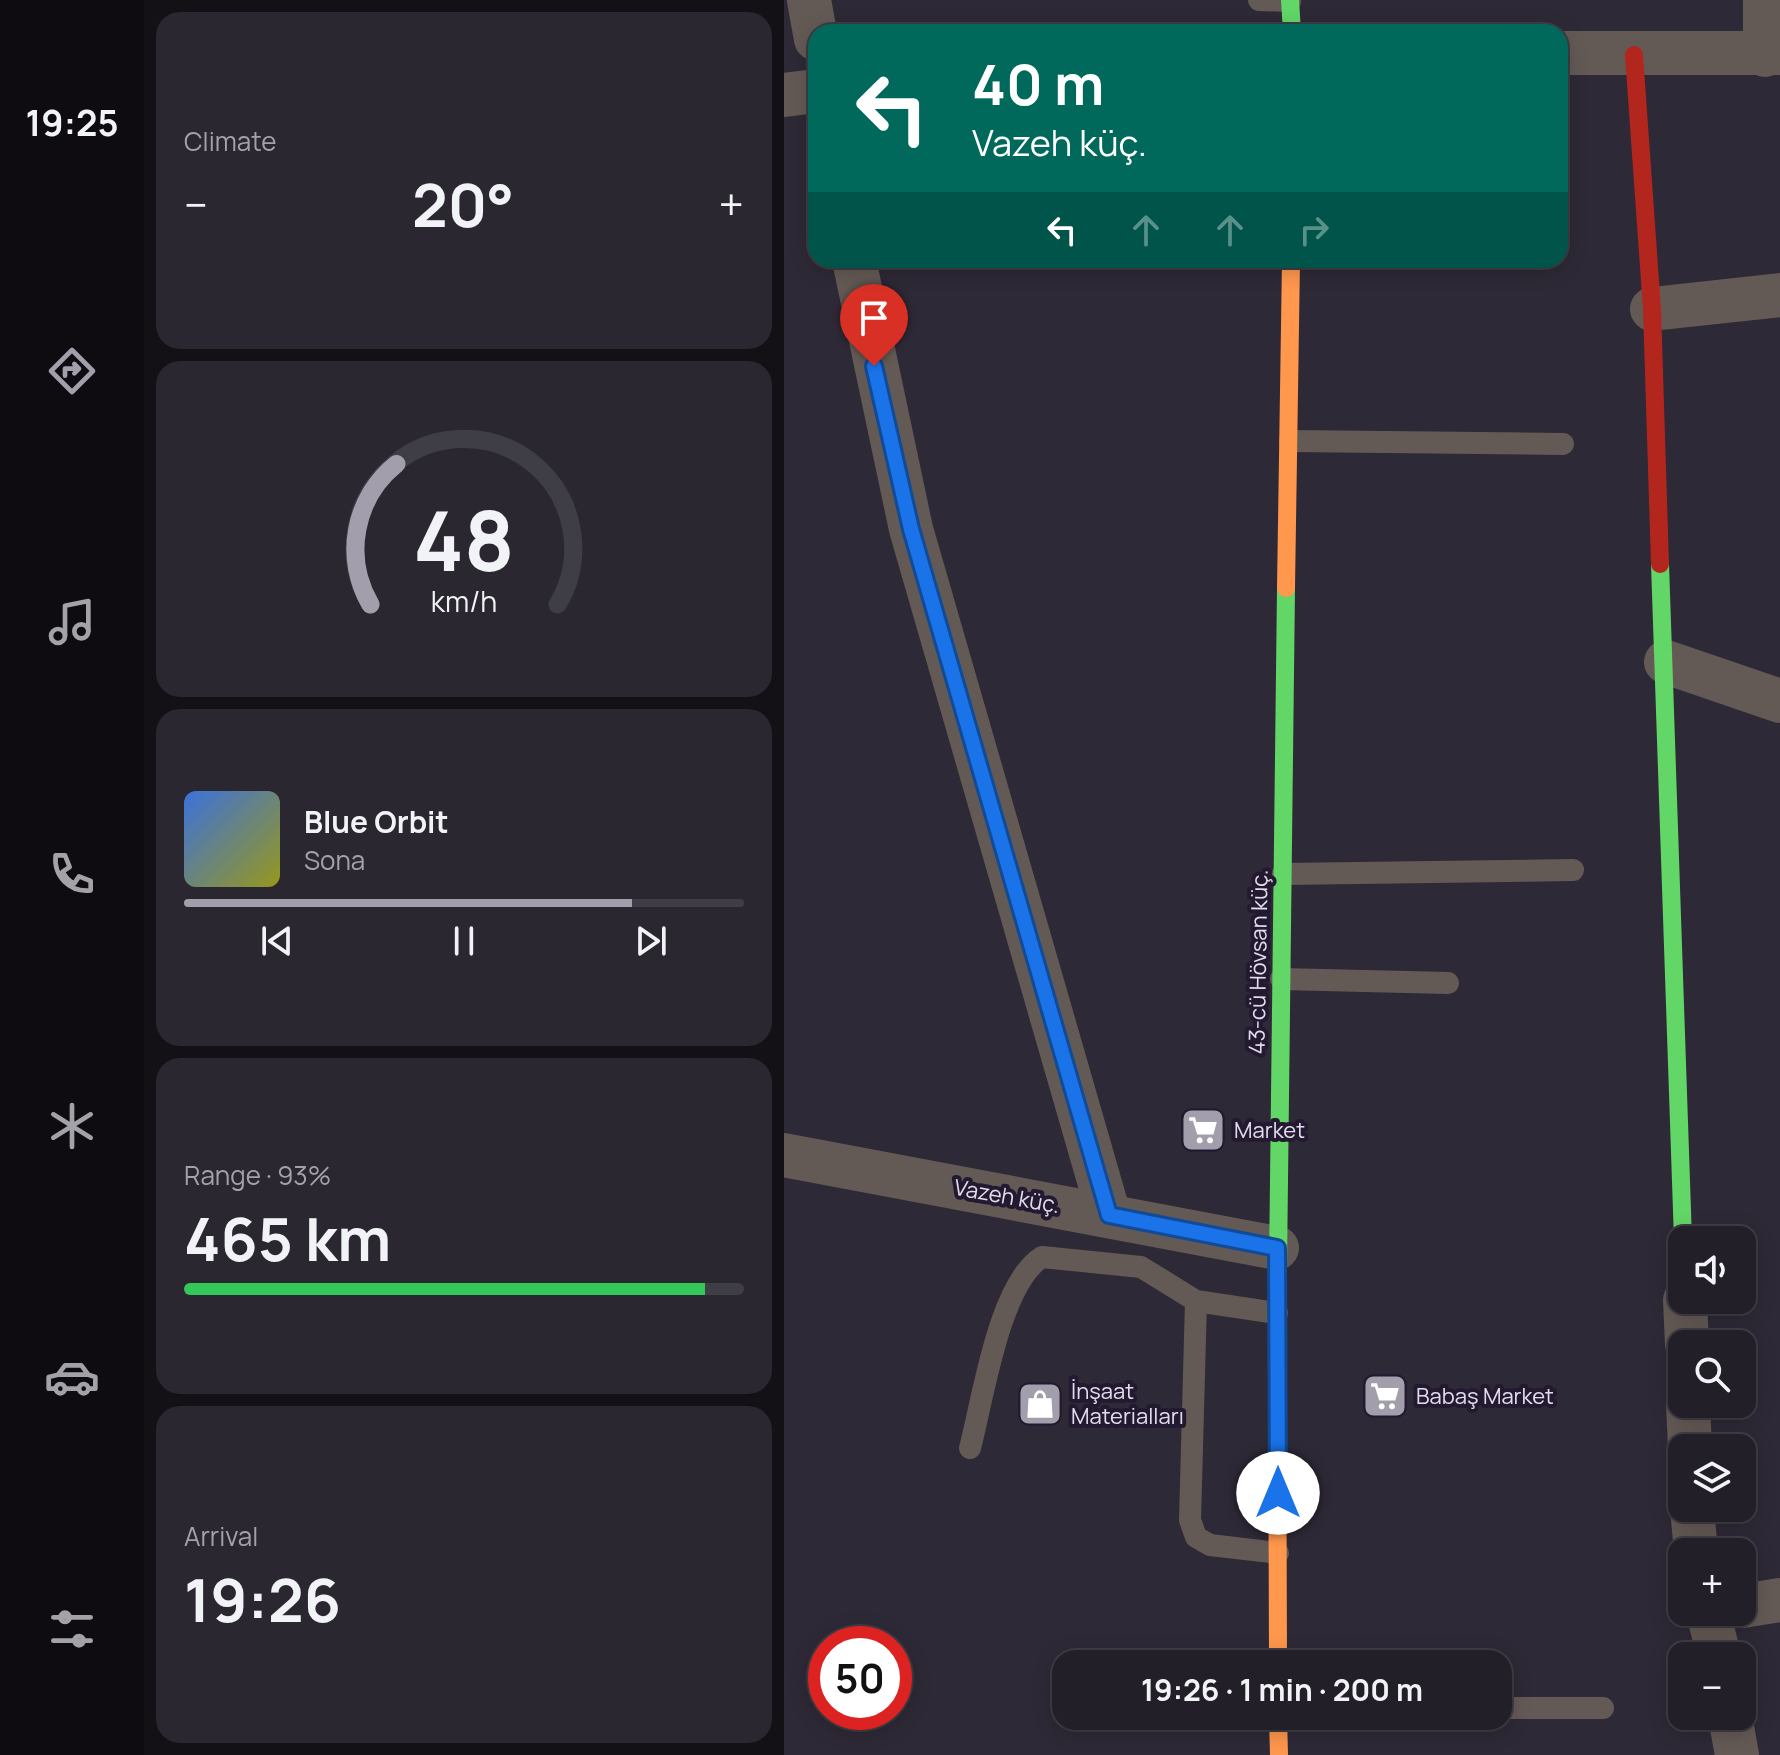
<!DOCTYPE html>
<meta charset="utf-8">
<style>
:root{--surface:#221f28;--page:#2a2730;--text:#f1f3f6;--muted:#a2a2a8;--line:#3f3d45;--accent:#a39eac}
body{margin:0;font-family:Manrope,sans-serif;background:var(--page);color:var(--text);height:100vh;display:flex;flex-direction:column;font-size:30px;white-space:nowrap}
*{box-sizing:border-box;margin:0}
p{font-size:26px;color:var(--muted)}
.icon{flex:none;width:44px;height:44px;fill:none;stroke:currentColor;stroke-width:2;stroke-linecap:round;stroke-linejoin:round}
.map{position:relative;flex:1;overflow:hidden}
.side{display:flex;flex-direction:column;gap:12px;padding:12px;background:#131116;width:640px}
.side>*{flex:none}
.guide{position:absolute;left:24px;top:24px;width:760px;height:244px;border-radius:24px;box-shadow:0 4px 20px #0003,0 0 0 2px var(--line);background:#00695c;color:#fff;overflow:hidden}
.tools{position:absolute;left:884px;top:1226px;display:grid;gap:16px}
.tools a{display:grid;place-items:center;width:88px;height:88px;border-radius:16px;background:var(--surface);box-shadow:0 4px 20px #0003,0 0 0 2px var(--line);font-size:40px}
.speed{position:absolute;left:24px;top:1626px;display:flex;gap:16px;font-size:40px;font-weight:700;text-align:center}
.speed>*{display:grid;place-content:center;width:104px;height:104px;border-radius:50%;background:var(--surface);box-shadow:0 4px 20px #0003,0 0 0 2px var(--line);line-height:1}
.speed .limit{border:12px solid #d22;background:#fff;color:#111}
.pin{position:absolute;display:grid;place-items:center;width:68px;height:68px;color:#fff;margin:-82px -34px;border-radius:50% 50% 50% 0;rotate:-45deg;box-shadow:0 0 8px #0007}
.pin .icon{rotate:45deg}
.me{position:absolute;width:88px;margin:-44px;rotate:0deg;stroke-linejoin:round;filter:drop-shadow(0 0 6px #0008)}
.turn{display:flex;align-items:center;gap:28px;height:168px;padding:0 32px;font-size:36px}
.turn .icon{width:104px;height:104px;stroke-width:2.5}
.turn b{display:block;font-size:56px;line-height:68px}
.lanes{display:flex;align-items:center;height:76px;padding:0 32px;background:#0003;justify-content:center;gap:40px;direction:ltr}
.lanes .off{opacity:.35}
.big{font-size:60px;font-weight:700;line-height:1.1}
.side .card{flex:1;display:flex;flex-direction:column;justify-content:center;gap:12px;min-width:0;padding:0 28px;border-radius:24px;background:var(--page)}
.side .dial{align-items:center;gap:0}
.dial svg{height:208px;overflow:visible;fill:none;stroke:var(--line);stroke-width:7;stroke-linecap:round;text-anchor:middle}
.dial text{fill:var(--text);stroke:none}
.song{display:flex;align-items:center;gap:24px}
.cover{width:96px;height:96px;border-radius:12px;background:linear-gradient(135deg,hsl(220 70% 55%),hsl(60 70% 35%))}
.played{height:8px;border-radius:4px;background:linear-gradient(90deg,var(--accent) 80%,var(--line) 80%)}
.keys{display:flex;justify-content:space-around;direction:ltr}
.heat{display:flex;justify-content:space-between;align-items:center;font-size:44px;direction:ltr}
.charge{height:12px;border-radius:6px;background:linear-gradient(90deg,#34c759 93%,var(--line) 0)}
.trip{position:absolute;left:268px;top:1650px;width:460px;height:80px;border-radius:24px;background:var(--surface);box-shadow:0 4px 20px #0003,0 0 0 2px var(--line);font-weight:700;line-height:80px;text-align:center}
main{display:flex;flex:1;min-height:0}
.tab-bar{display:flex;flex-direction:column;width:144px;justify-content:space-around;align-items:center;background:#0e0c10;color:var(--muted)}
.tab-bar .icon{width:56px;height:56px}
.tab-bar .on{color:var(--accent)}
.tab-bar b{font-size:36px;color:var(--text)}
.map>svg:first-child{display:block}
</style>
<main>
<nav class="tab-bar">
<b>19:25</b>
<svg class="icon on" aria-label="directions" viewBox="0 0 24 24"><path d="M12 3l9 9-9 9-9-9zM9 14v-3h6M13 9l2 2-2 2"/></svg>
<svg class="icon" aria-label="music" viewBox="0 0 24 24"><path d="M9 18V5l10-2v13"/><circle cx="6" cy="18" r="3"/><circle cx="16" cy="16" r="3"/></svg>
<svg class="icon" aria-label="phone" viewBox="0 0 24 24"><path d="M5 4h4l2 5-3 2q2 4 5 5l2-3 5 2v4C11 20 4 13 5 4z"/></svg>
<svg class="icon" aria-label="climate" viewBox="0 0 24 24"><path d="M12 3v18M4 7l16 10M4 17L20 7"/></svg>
<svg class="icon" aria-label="car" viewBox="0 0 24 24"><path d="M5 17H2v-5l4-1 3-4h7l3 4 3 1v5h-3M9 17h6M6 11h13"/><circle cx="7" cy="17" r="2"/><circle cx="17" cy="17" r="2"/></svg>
<svg class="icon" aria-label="filters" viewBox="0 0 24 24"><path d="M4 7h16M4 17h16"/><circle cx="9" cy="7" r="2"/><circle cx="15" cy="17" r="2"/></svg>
</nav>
<section class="side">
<div class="card"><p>Climate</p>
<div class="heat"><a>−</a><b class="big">20°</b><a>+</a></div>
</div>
<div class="card dial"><svg viewBox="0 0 100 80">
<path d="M14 69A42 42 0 1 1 86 69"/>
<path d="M14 69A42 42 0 0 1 24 15" stroke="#a39eac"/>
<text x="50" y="56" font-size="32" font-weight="700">48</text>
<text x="50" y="72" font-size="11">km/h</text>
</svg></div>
<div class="card">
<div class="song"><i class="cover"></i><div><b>Blue Orbit</b><p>Sona</p></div></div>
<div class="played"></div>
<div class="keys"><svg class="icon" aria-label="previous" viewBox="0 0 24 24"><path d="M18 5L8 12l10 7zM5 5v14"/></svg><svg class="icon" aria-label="pause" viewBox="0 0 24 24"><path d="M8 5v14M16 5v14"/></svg><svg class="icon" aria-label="next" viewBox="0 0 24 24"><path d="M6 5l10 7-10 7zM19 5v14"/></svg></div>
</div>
<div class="card"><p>Range · 93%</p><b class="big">465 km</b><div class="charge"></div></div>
<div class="card"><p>Arrival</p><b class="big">19:26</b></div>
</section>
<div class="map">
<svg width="996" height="1755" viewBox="0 0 996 1755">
<rect width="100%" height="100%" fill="#2e2936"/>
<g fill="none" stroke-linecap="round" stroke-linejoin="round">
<path stroke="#645a55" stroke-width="22" d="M 475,0 L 506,1
M 506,441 L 779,444
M 499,874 L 789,870
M 497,979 L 664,983
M 412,1301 L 406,1520 L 412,1537 L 426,1545 L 494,1553
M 186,1448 C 199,1399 215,1284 258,1257 L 357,1267 L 412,1301 L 493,1313
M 714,1708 L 819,1708"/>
<path stroke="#645a55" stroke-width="44" d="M 25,0 L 32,39
M 981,0 L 981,55
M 776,53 L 996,53
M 0,95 L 32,91
M 70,260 L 127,529 L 325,1215
M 868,309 L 996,295
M 882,662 L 996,701
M 0,1155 L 493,1248
M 901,1300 L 903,1344
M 904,1404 L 906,1448
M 908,1508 L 912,1552
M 958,1606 L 996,1600
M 924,1612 L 935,1656
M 946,1716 L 953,1755"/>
<path stroke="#63d668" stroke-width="18" d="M 506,0 L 508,32
M 876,564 L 899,1240
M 493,1350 L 502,588"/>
<path stroke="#ff974d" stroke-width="18" d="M 502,588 L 507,260
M 493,1350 L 494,1664
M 494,1716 L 495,1755"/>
<path stroke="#b3261e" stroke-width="18" d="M 850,55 L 868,309 L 876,564"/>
</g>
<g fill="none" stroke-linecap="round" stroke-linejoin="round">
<g stroke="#114b97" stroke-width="20">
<path id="route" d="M 90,366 L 127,529 L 325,1215 L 493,1248 L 494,1493"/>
</g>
<use href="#route" stroke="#1a73e8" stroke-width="14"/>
</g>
<defs>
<g id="supermarket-square" transform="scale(2.3)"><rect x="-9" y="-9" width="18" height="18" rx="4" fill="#a39eac" stroke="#231a31"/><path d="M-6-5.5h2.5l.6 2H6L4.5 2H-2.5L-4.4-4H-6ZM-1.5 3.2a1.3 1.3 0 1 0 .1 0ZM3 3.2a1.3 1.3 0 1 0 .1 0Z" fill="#fff"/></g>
<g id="shop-square" transform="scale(2.3)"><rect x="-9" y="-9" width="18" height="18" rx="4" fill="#a39eac" stroke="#231a31"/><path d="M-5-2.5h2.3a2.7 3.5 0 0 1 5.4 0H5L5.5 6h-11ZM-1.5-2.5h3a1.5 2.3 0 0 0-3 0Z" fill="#fff"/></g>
</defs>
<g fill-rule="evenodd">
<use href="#supermarket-square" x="419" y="1130"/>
<use href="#supermarket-square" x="601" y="1396"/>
<use href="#shop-square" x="256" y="1404"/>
</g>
<g text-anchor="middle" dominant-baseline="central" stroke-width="8" stroke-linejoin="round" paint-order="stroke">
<g font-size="22" fill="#e2ddec" stroke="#231a31">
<text transform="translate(474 962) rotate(-89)">43-cü Hövsan küç.</text>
<text transform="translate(223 1196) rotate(10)">Vazeh küç.</text>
</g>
<g font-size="22" fill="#e2ddec" stroke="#231a31" text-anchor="start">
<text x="450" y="1130">Market</text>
<text x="287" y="1391">İnşaat<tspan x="287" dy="25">Materialları</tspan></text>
<text x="632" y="1396">Babaş Market</text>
</g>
</g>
</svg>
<div class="tools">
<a><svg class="icon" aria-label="sound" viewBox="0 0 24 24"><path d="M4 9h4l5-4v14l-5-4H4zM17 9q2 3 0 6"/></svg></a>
<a><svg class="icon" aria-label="search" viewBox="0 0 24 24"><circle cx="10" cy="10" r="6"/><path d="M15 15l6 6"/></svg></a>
<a><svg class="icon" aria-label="layers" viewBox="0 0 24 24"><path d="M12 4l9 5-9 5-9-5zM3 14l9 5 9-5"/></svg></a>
<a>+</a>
<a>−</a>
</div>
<div class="speed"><div class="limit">50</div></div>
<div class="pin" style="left:90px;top:366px;background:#d93025"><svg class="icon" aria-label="arrive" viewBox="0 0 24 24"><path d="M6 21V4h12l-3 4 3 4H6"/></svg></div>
<svg class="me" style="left:494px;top:1493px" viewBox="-20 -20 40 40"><circle r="19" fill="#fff"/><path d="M0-13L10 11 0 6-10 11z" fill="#1a73e8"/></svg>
<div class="trip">19:26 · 1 min · 200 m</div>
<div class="guide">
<div class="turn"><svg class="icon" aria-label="left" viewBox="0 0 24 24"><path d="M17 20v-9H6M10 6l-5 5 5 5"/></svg><div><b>40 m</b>Vazeh küç.</div></div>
<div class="lanes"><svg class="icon" aria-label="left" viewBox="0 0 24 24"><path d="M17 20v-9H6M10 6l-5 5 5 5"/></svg><svg class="icon off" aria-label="ahead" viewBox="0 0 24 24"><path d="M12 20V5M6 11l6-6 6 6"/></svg><svg class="icon off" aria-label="ahead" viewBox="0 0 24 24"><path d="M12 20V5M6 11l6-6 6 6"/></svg><svg class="icon off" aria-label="right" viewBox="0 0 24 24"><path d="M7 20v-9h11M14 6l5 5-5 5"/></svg></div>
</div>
</div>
</main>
